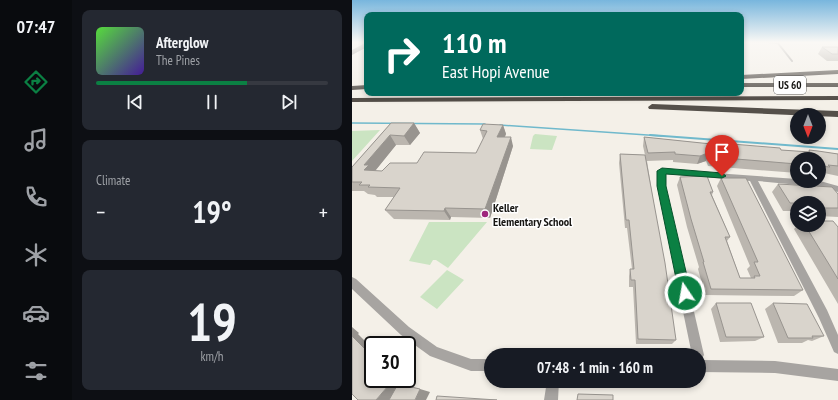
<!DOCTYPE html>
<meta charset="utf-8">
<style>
:root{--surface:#171b24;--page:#242831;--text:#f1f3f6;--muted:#9ea1a6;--line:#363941;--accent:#0b8043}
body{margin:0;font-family:"PT Sans Narrow",sans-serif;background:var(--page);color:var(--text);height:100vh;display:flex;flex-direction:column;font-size:15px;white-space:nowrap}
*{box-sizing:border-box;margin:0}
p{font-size:13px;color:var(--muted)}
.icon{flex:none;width:22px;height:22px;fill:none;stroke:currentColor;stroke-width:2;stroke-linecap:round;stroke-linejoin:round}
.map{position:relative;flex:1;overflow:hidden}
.panel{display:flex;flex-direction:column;gap:10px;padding:10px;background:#0d0f14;width:280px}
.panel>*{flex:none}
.banner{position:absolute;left:12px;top:12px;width:380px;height:84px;border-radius:8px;box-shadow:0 2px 6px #0003;background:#00695c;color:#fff;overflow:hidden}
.needle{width:26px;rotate:180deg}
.buttons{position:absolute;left:438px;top:108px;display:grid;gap:8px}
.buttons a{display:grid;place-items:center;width:36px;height:36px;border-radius:50%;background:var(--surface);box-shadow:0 2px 6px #0003;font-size:20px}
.speed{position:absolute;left:12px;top:336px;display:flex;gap:8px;font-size:20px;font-weight:700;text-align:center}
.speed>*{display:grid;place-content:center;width:52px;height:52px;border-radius:50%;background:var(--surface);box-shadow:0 2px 6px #0003;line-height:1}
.speed .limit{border:2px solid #111;border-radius:6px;background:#fff;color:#111}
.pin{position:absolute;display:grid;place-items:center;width:34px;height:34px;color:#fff;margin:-41px -17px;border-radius:50% 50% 50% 0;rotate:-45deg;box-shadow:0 0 4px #0007}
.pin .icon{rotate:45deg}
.me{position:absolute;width:44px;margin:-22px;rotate:348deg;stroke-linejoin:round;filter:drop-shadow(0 0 3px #0008)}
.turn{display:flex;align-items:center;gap:14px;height:84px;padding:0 12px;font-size:18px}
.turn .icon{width:52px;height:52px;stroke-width:2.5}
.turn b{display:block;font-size:28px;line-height:34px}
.big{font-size:30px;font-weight:800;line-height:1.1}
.panel .tile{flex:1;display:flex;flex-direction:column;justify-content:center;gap:6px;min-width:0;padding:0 14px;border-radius:8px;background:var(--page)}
.panel .dial{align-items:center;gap:0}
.dial b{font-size:52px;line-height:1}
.song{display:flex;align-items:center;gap:12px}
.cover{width:48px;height:48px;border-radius:6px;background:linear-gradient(135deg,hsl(110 70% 55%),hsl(260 70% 35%))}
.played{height:4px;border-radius:2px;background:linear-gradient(90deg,var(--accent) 65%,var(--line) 65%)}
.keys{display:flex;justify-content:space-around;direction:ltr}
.heat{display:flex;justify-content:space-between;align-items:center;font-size:22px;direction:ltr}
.trip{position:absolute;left:132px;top:348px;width:222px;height:40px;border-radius:20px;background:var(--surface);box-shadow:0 2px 6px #0003;font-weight:800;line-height:40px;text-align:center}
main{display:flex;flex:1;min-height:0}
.dock{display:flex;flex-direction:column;width:72px;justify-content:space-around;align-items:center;background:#090b0e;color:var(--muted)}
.dock .icon{width:28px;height:28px}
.dock .current{color:var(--accent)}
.dock b{font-size:18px;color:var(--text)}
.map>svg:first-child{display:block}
</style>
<main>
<nav class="dock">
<b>07:47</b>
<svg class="icon current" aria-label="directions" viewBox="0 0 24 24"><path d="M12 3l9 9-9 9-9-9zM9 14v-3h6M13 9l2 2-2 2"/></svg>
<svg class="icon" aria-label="music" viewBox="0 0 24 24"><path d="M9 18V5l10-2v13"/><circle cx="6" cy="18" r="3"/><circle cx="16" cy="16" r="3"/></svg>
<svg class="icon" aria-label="phone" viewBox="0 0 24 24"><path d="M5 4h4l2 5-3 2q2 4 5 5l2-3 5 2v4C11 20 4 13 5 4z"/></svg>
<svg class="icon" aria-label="climate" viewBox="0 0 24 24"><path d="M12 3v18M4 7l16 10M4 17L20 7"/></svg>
<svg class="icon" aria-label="car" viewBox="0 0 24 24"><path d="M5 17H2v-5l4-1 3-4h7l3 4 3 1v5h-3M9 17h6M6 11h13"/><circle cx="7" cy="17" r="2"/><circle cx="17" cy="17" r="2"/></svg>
<svg class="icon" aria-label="filters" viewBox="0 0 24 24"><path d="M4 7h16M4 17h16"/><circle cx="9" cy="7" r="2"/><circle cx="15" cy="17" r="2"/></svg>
</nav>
<section class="panel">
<div class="tile">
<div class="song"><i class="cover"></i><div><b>Afterglow</b><p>The Pines</p></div></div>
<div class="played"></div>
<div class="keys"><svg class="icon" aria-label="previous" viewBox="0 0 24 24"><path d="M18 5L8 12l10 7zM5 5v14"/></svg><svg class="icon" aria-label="pause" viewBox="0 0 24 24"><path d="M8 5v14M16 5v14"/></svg><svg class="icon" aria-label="next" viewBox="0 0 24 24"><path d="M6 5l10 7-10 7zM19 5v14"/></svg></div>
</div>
<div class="tile"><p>Climate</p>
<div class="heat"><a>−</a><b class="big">19°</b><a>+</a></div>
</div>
<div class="tile dial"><b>19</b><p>km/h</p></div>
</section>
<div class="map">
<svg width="486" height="400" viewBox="0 0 486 400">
<rect width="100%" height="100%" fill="#f4f0e8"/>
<path fill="#cbe4c2" d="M 28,130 L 0,161 L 0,131 Z
M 183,134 L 205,136 L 200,150 L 178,149 L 181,136 Z
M 77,222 L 135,222 L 96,268 L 84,260 L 81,260 L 78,265 L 57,261 Z
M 95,270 L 112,280 L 85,309 L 68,297 Z"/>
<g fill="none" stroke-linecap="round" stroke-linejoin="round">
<path stroke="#70b9cc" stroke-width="1.5" d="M 0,123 L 133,124
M 148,125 L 310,136"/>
<path stroke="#70b9cc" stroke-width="2" d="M 298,135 L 486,149"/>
<path stroke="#a7a4a1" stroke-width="2" d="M 397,42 L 412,42
M 415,42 L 426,43
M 425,42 L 440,61"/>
<path fill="#a7a4a1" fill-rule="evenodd" d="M 307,169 L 445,179 L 445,181 L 468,181 L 486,186 L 486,192 L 468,187 L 406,181 L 475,310 L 486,335 L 486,354 L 482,352 L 467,318 L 398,181 L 313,174 L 313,186 L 352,355 L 349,360 L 423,361 L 486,369 L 486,381 L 423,373 L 347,372 L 347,355 L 340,355 L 305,186 Z
M 0,277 L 4,279 L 57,327 L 85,347 L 119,359 L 139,359 L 139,371 L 119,371 L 78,356 L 49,335 L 0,289 Z
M 195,381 L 207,381 L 206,400 L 192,400 Z"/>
<path fill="#84807b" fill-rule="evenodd" d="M 15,42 L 15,47 L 0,55 L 0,50 Z"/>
<path fill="#55504a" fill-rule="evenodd" d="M 486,70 L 486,74 L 389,79 L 389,75 Z
M 389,83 L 486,83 L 486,87 L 389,87 Z
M 15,85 L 15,89 L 0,90 L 0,86 Z
M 486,96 L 486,100 L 0,102 L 0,98 Z
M 300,104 L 486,111 L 486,117 L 297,109 L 296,107 Z"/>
</g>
<path fill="#bbb6af" d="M 470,47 L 486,47 L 486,61 L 475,61 L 466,54 Z
M 39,123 L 62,123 L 68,133 L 58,145 L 44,145 L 23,171 L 30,171 L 65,163 L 124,153 L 131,139 L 128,130 L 151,125 L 154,134 L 153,137 L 161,146 L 138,218 L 99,217 L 98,220 L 42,219 L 33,210 L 42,197 L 25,197 L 23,195 L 16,194 L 12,191 L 0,191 L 0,167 Z
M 292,137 L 367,145 L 368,143 L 429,150 L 456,152 L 457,150 L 486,154 L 486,176 L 472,173 L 470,176 L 467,175 L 467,159 L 445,159 L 445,173 L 356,166 L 354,161 L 345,164 L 321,162 L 321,160 L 295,161 L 324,340 L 320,344 L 284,344 L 281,287 L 277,287 L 277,276 L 278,269 L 280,269 L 275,228 L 273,228 L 267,163 L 268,154 L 293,155 L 291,146 Z
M 328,177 L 361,192 L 360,195 L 378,237 L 375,241 L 388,278 L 399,278 L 395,269 L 398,266 L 365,186 L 369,178 L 451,290 L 442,296 L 353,295 L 346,269 L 347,267 L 335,227 L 325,185 Z
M 426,184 L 486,194 L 486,217 L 467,216 L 467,203 L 445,203 L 445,211 L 431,211 L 420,192 Z
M 446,225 L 467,225 L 486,227 L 486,304 L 442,229 Z
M 364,303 L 412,337 L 403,341 L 368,342 L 359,309 Z
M 421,303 L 472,336 L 460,341 L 456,340 L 450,343 L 426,343 L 413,309 Z"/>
<path fill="#98948f" d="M 62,123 L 68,133 L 58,145 L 52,136 Z
M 151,125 L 154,134 L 148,146 L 145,137 Z
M 38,135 L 44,145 L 23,171 L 12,170 L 12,165 Z
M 159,137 L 161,146 L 138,218 L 133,209 Z
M 358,152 L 354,161 L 345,164 L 348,156 Z
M 93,208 L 99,217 L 98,220 L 92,211 Z
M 0,327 L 7,333 L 6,334 L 21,349 L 21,357 L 0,336 Z
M 55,377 L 56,378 L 38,400 L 24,400 L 42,379 L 55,379 Z
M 68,389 L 78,392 L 74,400 L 63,400 Z"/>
<path fill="#d9d4cc" stroke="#98948f" d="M 470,47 L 486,47 L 486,54 L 480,54 Z
M 39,123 L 62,123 L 52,136 L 38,135 L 12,165 L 17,165 L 12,170 L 30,171 L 38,163 L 65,163 L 72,152 L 124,153 L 135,131 L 128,130 L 131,124 L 151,125 L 145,137 L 159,137 L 133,209 L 93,208 L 92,211 L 33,210 L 48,188 L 16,187 L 18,185 L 7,185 L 10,182 L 0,182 L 0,167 Z
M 292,137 L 369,145 L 368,143 L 428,148 L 429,150 L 458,152 L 457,150 L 466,151 L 486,154 L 486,166 L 476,165 L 478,167 L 467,166 L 467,159 L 445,159 L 445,164 L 360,157 L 358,152 L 348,156 L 323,154 L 323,152 L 296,153 Z
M 268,154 L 293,155 L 313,263 L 324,340 L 286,339 L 283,280 L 279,280 L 278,269 L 282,269 L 277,220 L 274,220 Z
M 355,176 L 361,192 L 358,192 L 378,237 L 373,237 L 388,278 L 403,278 L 402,276 L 408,276 L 402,262 L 406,262 L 369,178 L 394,178 L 451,290 L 359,289 L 351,262 L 352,262 L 339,219 L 328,177 Z
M 426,184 L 480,187 L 486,194 L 486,208 L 472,208 L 469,203 L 438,203 Z
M 467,221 L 481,221 L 486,227 L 486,279 L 453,225 L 467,225 Z
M 364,303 L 399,303 L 412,337 L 374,337 Z
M 421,303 L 455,304 L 472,336 L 460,336 L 461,338 L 436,338 Z
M 0,336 L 21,357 L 21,379 L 42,379 L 24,400 L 6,400 L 0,394 Z
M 46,384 L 68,389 L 63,400 L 37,400 Z
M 226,394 L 261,395 L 261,400 L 225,400 Z
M 85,396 L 145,400 L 84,400 Z"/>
<linearGradient id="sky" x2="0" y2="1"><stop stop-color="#78b6dd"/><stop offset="0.43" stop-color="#faf8f5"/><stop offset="1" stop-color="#faf8f5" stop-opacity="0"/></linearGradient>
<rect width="486" height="98" fill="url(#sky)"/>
<path fill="#0b8043" stroke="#07532c" d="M 310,168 L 370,173 L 374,176 L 370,178 L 314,174 L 314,186 L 339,293 L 337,298 L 333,299 L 329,298 L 327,293 L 305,186 L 305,171 Z"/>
<circle fill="#9f267d" stroke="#fff" stroke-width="1.5" cx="133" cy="214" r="4"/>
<g text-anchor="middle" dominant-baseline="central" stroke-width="3" stroke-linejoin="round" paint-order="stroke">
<rect fill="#fff" stroke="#5c5b59" stroke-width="1" x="422" y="76" width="32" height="18" rx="3"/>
<g font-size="11" font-weight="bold" fill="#161512">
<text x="438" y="85">US 60</text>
</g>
<g font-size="12" font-weight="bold" fill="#161512" stroke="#fff" text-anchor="start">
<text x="141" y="207">Keller<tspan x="141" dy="14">Elementary School</tspan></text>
</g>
</g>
</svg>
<div class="buttons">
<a><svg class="needle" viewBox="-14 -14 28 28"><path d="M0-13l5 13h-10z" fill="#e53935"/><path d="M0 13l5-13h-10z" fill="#9ea1a6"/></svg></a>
<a><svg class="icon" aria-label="search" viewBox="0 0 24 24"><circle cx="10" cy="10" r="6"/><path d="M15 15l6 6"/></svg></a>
<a><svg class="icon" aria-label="layers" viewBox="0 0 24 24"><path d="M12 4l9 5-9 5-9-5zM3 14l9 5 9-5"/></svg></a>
</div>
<div class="speed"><div class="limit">30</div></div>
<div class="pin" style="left:370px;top:176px;background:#d93025"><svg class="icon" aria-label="arrive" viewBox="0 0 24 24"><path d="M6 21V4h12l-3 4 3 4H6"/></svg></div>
<svg class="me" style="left:333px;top:293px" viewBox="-20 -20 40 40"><circle r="17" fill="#0b8043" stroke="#fff" stroke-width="3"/><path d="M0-11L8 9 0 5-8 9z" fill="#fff"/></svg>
<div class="trip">07:48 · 1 min · 160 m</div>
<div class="banner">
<div class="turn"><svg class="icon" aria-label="right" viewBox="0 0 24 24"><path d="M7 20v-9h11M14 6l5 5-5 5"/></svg><div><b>110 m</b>East Hopi Avenue</div></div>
</div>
</div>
</main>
